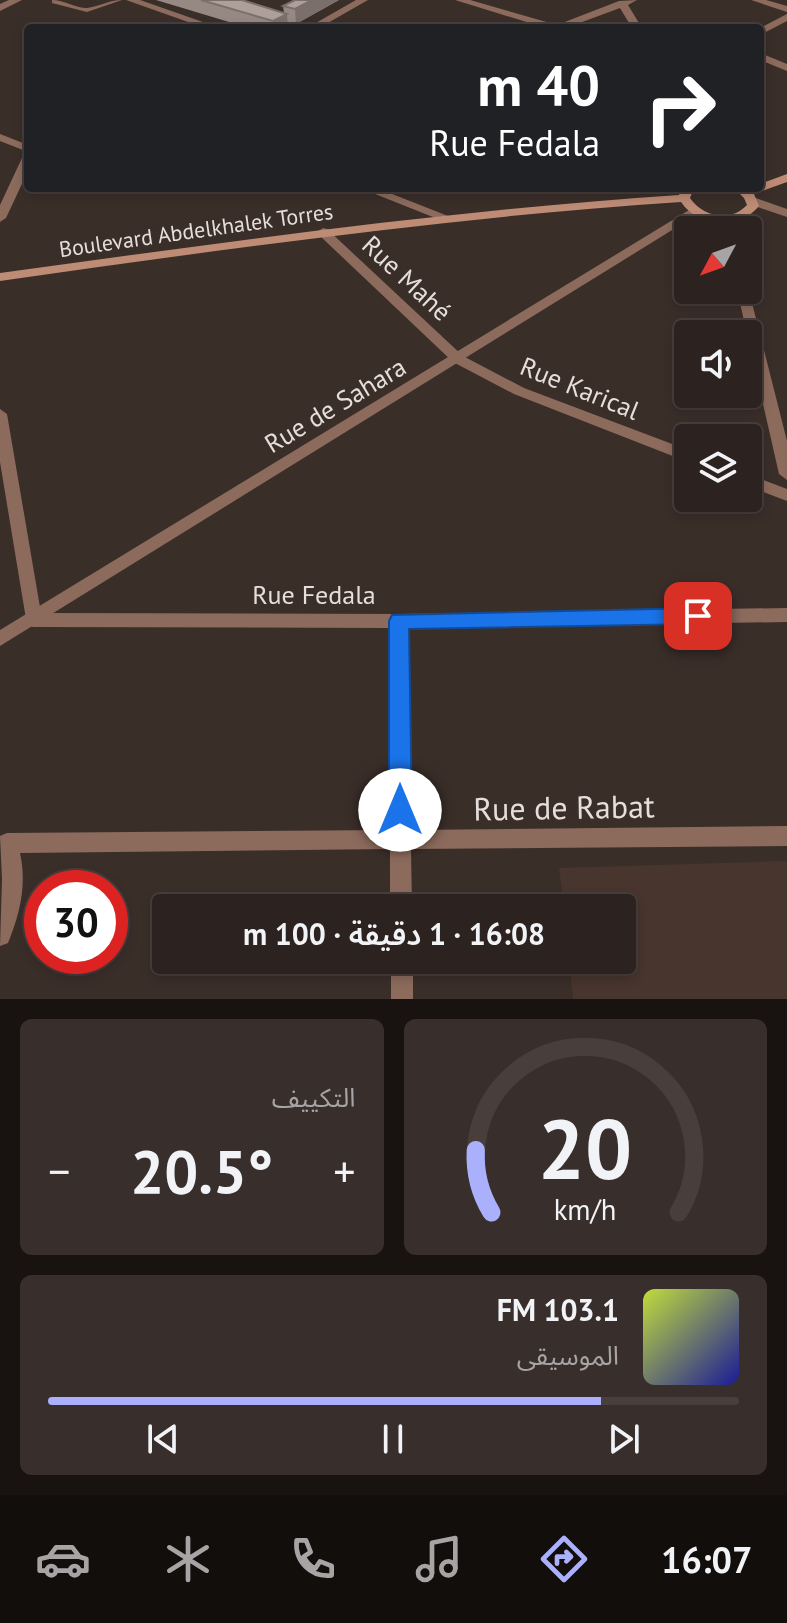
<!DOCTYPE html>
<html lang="ar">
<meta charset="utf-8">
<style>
:root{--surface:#2c221f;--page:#382f2c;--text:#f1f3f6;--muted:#a6a4a4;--line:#483f3d;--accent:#aab0fb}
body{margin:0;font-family:"PT Sans","Noto Sans Arabic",sans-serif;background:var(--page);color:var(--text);direction:rtl;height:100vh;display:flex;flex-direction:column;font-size:30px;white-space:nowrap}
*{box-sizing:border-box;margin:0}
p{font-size:26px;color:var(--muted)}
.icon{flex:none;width:44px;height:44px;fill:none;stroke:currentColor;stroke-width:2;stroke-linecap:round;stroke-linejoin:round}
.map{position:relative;height:999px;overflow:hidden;direction:ltr}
.drawer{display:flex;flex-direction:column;gap:20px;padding:20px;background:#181311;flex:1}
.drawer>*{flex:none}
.guide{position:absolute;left:24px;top:24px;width:740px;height:168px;border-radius:8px;box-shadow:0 4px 12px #0003,0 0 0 2px var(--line);direction:rtl;background:#202124;color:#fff;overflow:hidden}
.needle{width:52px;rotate:229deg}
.fabs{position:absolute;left:674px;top:216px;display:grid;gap:16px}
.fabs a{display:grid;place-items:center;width:88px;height:88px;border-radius:8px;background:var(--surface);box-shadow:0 4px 12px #0003,0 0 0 2px var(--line);font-size:40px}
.speed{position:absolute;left:24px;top:870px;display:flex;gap:16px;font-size:40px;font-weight:700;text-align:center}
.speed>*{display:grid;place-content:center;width:104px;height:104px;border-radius:50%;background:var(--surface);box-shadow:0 4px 12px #0003,0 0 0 2px var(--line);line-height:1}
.speed .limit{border:12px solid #d22;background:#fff;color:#111}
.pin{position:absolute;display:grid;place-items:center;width:68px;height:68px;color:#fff;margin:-34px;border-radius:16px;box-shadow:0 4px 12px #0006}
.me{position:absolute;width:88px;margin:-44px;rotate:0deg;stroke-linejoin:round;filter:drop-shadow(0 0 6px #0008)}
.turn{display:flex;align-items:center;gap:28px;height:168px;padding:0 32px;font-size:36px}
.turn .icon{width:104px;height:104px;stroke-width:2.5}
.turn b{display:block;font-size:56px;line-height:68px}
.big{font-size:60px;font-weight:600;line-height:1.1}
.drawer .card{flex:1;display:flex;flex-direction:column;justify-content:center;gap:12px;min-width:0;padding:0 28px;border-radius:12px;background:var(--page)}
.drawer .dial{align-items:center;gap:0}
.dial svg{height:208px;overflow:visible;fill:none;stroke:var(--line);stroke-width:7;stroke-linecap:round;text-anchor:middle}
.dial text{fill:var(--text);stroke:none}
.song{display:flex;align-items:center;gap:24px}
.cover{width:96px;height:96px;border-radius:12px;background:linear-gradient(135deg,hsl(70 70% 55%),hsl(240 70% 35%))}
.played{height:8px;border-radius:4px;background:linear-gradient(90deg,var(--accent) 80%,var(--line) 80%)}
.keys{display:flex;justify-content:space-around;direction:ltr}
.heat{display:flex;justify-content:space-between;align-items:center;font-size:44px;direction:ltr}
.drawer .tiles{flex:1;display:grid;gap:20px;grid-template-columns:1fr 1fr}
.card:last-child{grid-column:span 2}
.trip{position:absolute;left:152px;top:894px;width:484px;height:80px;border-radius:8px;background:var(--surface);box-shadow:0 4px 12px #0003,0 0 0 2px var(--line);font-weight:600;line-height:80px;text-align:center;direction:rtl}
.menu{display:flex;height:128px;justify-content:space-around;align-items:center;background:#120e0c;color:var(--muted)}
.menu .icon{width:56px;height:56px}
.menu .current{color:var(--accent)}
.menu b{font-size:36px;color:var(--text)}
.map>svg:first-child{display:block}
</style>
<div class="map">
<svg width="787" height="999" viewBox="0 0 787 999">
<rect width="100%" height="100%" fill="#3a2e29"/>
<path fill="#47352e" d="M 787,861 L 787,999 L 573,999 L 569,960 L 622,960 L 622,908 L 564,908 L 559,868 Z"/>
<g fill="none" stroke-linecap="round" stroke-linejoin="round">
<path fill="#8c6b5d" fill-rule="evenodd" d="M 52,0 C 64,0 75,8 87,8 C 98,7 109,0 122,0 L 87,12 L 52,3 Z"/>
<path fill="#8c6b5d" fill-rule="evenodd" d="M 9,0 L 22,0 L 0,11 L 0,4 Z
M 126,0 L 140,0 L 220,28 L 205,28 Z
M 356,0 L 368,0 L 319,28 L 307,28 Z
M 455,0 L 470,0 L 557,25 L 619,1 L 637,0 L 628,5 L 642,28 L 632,28 L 620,8 L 566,28 L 546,28 Z
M 751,0 L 766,0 L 787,6 L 787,12 Z
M 787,14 L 787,21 L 760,35 L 760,28 Z
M 760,53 L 787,64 L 787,71 L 760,60 Z
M 0,134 L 28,145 L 28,152 L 0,141 Z
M 28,155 L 28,171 L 6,218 L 0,222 L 0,205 L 22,158 Z
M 360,188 L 377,188 L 453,218 L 447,222 L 443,221 Z
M 323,228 L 327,229 L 463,356 L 524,388 L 688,450 L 688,462 L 514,394 L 453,362 L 319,235 L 317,232 Z
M 748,287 L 787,441 L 787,480 L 779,474 L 737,290 L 748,290 Z
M 0,409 L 7,414 L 41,613 L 399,614 L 787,608 L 787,622 L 408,628 L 411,830 L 787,826 L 787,846 L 411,849 L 412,908 L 390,908 L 390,849 L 20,853 C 27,884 20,914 8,943 L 0,946 L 2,879 L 0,836 L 7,833 L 390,830 L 390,628 L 33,627 L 27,625 L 0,462 Z
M 748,474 L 787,489 L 787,501 L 748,486 Z
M 391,960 L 413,960 L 413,999 L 391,999 Z"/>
<path fill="#8c6b5d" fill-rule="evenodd" d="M 753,197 L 787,209 L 787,217 L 749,204 L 749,198 Z
M 694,207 L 698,208 L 698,214 L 0,646 L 0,630 Z"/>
<path fill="#be8b75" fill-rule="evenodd" d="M 787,174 L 787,182 L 754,194 L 759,206 C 739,231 699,228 681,202 C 452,217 226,249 0,281 L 0,273 C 226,242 452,210 679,195 L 682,188 L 694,188 L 690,198 C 703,217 730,223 747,205 L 744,198 L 734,188 L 760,188 L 760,184 Z"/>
</g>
<path fill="#968984" d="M 156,0 L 242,0 L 284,13 L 283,6 L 295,0 L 339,0 L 296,24 L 287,22 L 288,28 L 249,28 Z"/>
<path fill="#7a6f6b" d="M 312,0 L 339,0 L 296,24 L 295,9 Z
M 287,14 L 288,28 L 273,28 L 273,21 Z"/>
<path fill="#ae9f99" stroke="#7a6f6b" stroke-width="2" d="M 201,0 L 242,0 L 287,14 L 273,21 Z
M 295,0 L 312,0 L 295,9 L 283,6 Z"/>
<path fill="#1a73e8" stroke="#114b97" stroke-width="2" d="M 698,608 L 708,616 L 698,624 L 409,629 L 412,810 L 408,817 L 400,821 L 392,817 L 389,810 L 389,621 L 392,615 Z"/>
<g text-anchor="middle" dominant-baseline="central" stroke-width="8" stroke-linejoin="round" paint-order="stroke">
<g font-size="22" fill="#e5deda" stroke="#3a2e29">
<text transform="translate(196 230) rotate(-8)">Boulevard Abdelkhalek Torres</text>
</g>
<g font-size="26" fill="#e5deda" stroke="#3a2e29">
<text transform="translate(407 278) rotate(43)">Rue Mahé</text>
<text transform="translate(580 388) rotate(22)">Rue Karical</text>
<text transform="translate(335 405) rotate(-31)">Rue de Sahara</text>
<text x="314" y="594">Rue Fedala</text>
</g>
<g font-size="32" fill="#e5deda" stroke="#3a2e29">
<text transform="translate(564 807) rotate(-1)">Rue de Rabat</text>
</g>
</g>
</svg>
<div class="fabs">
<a><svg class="needle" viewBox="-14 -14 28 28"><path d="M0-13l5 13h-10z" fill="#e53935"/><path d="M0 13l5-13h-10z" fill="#a6a4a4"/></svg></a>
<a><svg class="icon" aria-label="sound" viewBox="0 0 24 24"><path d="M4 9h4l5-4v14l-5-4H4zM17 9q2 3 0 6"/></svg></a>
<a><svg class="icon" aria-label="layers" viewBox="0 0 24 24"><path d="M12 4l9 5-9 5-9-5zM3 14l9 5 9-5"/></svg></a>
</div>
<div class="speed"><div class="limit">30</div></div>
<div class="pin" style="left:698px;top:616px;background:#d93025"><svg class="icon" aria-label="arrive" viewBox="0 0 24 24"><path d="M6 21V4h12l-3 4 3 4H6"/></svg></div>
<svg class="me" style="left:400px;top:810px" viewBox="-20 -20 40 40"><circle r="19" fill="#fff"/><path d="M0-13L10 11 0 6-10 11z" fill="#1a73e8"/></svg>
<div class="trip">16:08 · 1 دقيقة · 100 m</div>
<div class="guide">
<div class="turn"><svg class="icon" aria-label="right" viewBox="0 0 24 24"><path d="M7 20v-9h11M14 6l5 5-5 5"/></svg><div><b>40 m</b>Rue Fedala</div></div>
</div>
</div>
<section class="drawer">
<div class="tiles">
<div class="card dial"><svg viewBox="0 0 100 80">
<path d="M14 69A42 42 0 1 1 86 69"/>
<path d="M14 69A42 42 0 0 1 8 45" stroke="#aab0fb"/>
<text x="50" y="56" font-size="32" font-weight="700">20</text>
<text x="50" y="72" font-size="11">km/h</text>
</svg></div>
<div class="card"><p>التكييف</p>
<div class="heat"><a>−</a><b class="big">20.5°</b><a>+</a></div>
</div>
<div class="card">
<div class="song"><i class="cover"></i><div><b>103.1 FM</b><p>الموسيقى</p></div></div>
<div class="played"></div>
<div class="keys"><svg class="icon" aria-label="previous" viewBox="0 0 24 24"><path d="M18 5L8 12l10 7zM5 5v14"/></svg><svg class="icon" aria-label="pause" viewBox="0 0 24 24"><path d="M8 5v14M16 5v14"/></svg><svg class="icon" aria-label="next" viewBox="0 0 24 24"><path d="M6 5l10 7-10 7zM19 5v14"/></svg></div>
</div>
</div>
</section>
<nav class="menu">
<b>16:07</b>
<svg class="icon current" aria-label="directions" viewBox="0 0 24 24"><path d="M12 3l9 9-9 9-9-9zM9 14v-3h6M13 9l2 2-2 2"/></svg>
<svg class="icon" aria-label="music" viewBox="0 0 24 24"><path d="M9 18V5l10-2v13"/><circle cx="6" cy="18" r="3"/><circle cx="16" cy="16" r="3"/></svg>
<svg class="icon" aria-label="phone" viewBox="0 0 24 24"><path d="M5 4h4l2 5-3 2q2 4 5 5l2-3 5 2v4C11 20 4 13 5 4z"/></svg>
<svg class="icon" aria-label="climate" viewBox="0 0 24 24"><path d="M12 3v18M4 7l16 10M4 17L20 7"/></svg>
<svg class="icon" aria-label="car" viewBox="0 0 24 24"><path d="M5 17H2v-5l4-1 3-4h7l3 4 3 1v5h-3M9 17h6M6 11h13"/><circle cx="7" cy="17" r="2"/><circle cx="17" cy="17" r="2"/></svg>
</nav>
